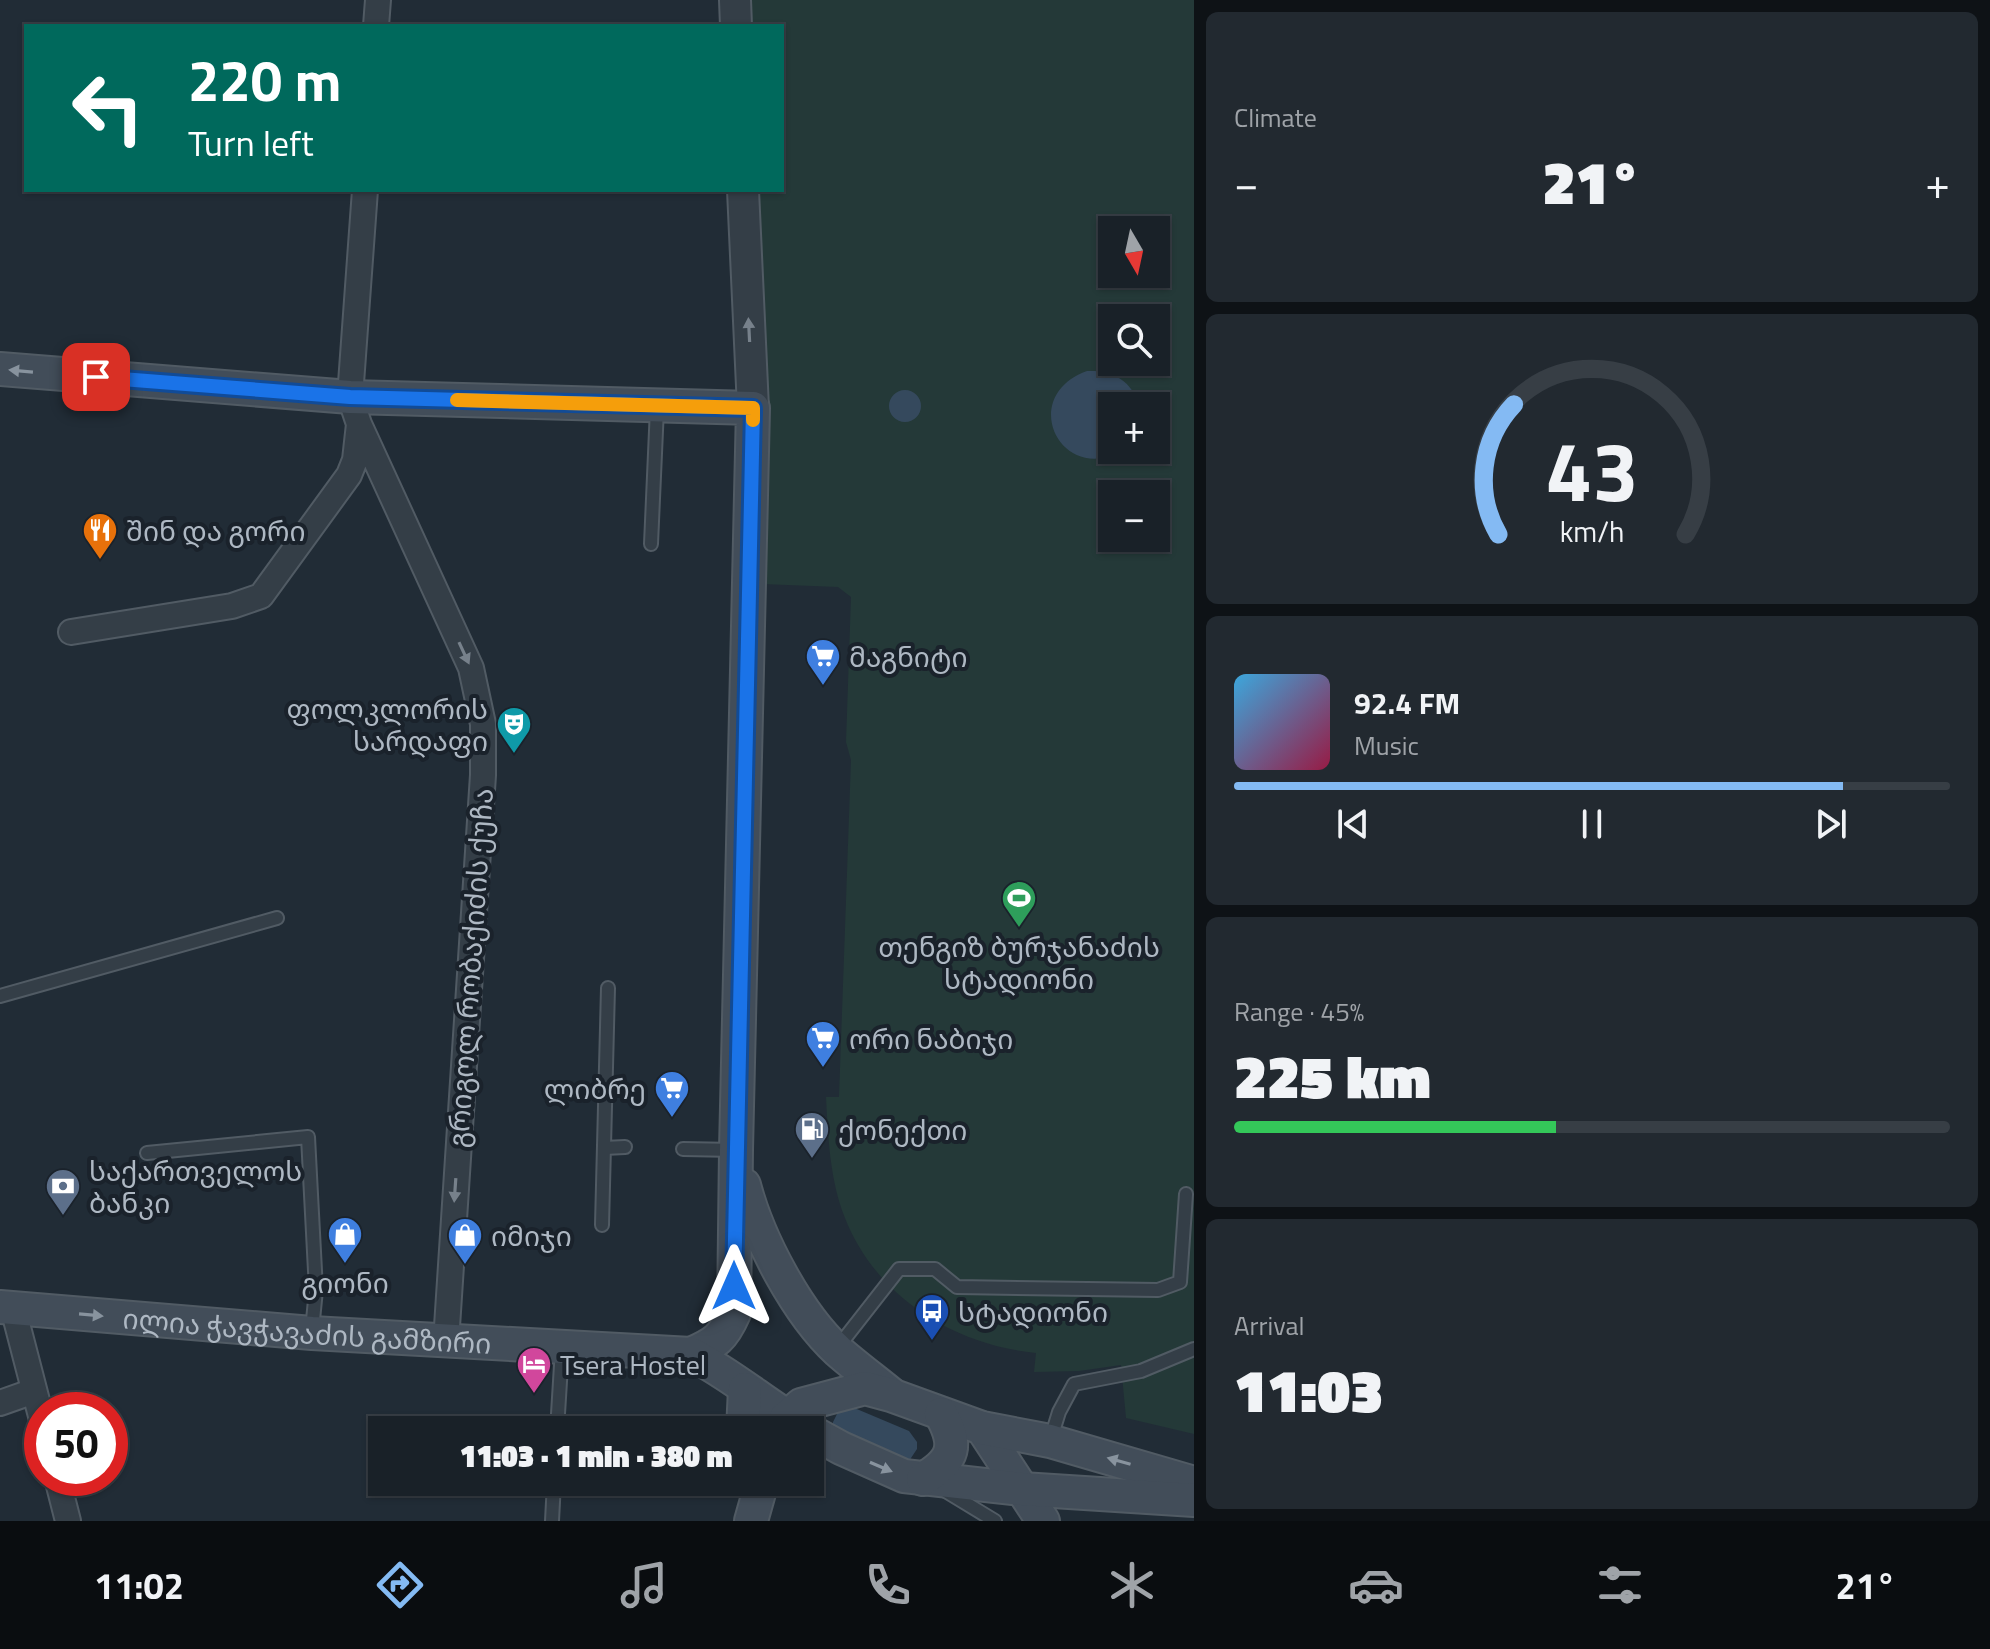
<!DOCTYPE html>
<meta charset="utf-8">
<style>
:root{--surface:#192128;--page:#222930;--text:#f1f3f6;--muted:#9fa3a8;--line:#373e45;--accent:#84baf3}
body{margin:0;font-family:"Titillium Web","Noto Sans Georgian",sans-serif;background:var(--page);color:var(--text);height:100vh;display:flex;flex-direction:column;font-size:30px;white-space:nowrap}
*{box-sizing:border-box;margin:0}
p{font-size:26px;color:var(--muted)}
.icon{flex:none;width:44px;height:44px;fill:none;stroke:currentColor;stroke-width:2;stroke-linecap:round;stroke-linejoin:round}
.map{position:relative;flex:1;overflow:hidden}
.details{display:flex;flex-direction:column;gap:12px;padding:12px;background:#0e1216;width:796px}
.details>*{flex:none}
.top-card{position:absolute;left:24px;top:24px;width:760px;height:168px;border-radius:0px;box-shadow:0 2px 6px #0004,0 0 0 2px var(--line);background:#00695c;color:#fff;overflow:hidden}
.needle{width:52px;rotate:171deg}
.tools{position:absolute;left:1098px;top:216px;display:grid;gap:16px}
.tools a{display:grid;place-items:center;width:72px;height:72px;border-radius:0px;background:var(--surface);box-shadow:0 2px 6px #0004,0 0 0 2px var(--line);font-size:40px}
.speed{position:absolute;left:24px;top:1392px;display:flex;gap:16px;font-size:40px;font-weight:700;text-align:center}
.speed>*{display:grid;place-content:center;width:104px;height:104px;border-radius:50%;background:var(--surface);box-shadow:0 2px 6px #0004,0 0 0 2px var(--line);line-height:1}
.speed .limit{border:12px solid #d22;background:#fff;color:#111}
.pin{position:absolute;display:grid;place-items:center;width:68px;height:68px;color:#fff;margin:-34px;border-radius:16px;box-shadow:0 4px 12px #0006}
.me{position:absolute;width:88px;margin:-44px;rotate:0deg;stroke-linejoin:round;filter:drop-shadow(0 0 6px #0008)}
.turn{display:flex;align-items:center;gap:28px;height:168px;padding:0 32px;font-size:36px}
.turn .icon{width:104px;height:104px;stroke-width:2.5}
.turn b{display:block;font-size:56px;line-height:68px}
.big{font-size:60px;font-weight:800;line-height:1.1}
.details .card{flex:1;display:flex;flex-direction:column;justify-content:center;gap:12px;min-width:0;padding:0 28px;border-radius:12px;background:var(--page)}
.details .dial{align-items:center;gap:0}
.dial svg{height:208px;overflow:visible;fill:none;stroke:var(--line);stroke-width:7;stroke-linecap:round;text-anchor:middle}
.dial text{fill:var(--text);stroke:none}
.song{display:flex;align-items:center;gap:24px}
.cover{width:96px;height:96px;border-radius:12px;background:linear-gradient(135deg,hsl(200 70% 55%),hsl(340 70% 35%))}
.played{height:8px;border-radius:4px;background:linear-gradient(90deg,var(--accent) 85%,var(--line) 85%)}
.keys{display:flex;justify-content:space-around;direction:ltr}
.heat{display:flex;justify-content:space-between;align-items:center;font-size:44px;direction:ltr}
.charge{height:12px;border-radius:6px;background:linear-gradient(90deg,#34c759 45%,var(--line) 0)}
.trip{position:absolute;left:368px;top:1416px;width:456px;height:80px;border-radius:0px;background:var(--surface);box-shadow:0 2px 6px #0004,0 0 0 2px var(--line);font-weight:800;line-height:80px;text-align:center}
.menu{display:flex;height:128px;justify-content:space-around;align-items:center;background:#0a0d10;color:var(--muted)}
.menu .icon{width:56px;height:56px}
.menu .selected{color:var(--accent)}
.menu b{font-size:36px;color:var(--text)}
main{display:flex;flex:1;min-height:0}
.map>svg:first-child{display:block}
</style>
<main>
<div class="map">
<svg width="1194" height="1521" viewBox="0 0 1194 1521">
<rect width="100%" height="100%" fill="#212c36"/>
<path fill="#243938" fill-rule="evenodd" d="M 750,0 L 1194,0 L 1194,1434 L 1126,1418 L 1121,1365 L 1079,1371 L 1034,1372 L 1036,1353 C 954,1345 876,1297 845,1218 C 830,1181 828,1137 826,1097 L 839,1097 L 851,760 L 846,742 L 851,597 L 838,587 L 759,584 L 758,190 L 782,190 L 782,26 L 751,26 ZM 1112,230 L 1156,230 L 1156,274 L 1112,274 ZM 1112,318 L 1156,318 L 1156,362 L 1112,362 ZM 1112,406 L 1156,406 L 1156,450 L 1112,450 ZM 1112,494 L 1156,494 L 1156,538 L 1112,538 Z"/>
<path fill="#35495d" d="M 1087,371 C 1112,370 1132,380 1139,406 L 1112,406 L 1112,450 L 1124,450 C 1060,487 1017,396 1087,371 Z
M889 406a16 16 0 1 1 32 0a16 16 0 1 1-32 0Z
M 852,1407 L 909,1431 L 917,1442 L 917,1449 L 909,1461 L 833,1429 L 833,1422 L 839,1410 Z"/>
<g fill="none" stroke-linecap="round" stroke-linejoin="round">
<g stroke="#515b64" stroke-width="16">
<path id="service" d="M 651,544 L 657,408
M 0,996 L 277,918
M 604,1148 L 625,1147
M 683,1149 L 736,1150
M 147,1153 L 308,1137 L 316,1290 L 312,1330
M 602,1225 L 608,988
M 838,1347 L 899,1269 L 935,1269 L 957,1287 L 1158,1290 L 1180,1282 L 1186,1194
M 557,1430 L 562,1349
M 1051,1438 L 1059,1412 L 1074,1384 L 1141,1371 L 1194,1349
M 944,1490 L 995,1521
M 552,1521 L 554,1482"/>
</g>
<g stroke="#515b64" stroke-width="28">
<path id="minor" d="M 376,26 L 378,0
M 365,190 L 350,397 L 359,424 L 471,668 L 483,724 L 483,775 L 446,1342
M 71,632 L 232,606 L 261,596 L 349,475 L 355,460 L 359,424
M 13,1308 L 42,1420
M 0,1403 L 34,1391
M 57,1478 L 68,1521"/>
</g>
<g stroke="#515b64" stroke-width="34">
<path id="tertiary" d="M 735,0 L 736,26
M 743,190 L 753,408"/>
</g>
<g stroke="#515b64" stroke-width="36">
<g id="secondary">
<path d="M 0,369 L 350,397 L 753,408 L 736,1150 L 734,1313 C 723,1338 716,1343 691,1354"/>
<path d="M 744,1185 C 758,1239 797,1313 838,1351 C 855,1366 874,1380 891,1394"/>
<path id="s1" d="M 0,1307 L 312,1333 L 691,1354 C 733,1375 768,1407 809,1430"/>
<path d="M 982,1428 L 1043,1521"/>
<path d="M 743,1430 L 745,1389"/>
<path d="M 780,1430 L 786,1418 L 801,1405 L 865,1388 L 891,1395 L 982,1428 L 1050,1441 L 1194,1483"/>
<path d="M 810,1431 L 841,1448 L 904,1476 L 1022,1489 L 1194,1500"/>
<path d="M 923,1479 C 955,1460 958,1445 941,1414"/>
<path d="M 751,1521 L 762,1482"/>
</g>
</g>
<use href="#service" stroke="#343e47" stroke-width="12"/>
<use href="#minor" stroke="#343e47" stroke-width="24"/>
<use href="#tertiary" stroke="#343e47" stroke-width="30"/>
<use href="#secondary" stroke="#424d59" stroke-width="32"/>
</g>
<defs><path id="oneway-solid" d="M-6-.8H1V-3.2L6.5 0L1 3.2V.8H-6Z" transform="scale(2)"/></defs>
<g fill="#77818b">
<use href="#oneway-solid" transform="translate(749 330) rotate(-93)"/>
<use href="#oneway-solid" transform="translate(464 653) rotate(65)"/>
<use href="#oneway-solid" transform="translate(455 1190) rotate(94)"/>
</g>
<g fill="#88939e">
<use href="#oneway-solid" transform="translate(21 371) rotate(-175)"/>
<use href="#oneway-solid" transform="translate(91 1315) rotate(5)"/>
<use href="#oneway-solid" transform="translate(1119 1461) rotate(-164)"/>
<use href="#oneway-solid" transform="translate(881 1467) rotate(23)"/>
</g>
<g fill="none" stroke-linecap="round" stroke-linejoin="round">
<g stroke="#114b97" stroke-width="20">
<path id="route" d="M 96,377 L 350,397 L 753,408 L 734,1286"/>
</g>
<use href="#route" stroke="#1a73e8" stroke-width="14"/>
<path stroke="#f59e0b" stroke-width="14" d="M 457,400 L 753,408 L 753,420"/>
</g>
<defs>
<g id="restaurant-pin" transform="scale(1.8)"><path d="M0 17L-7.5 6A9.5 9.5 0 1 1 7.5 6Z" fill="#e8710a" stroke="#1a222b"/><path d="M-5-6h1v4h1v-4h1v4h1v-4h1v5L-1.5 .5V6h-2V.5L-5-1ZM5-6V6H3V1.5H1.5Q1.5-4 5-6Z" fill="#fff"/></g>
<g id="supermarket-pin" transform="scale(1.8)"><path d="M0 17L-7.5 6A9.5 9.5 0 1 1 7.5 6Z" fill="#3f7fe0" stroke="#1a222b"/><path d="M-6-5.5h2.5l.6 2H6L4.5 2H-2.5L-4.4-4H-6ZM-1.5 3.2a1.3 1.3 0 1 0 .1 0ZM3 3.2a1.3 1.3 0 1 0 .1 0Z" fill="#fff"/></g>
<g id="theatre-pin" transform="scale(1.8)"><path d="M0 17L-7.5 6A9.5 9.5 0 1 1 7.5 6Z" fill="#0f9aa8" stroke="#1a222b"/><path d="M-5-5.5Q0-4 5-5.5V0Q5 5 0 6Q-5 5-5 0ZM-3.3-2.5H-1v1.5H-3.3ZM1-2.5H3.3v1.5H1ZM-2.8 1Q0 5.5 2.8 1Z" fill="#fff"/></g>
<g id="stadium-pin" transform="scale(1.8)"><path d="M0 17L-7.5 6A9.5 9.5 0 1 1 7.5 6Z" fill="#2e9e5b" stroke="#1a222b"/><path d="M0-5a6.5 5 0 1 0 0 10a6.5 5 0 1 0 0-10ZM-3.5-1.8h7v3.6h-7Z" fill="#fff"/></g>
<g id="fuel-pin" transform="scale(1.8)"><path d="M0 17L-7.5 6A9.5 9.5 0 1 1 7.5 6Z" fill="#5c6f8a" stroke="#1a222b"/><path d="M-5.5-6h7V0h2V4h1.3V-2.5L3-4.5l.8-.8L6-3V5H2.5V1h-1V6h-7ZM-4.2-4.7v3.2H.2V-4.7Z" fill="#fff"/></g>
<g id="bank-pin" transform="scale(1.8)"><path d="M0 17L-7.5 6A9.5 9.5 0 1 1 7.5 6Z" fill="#5c6f8a" stroke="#1a222b"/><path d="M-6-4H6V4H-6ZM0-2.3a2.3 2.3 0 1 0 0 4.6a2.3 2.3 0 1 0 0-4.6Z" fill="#fff"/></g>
<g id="shop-pin" transform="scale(1.8)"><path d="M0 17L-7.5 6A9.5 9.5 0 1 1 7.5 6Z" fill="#3f7fe0" stroke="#1a222b"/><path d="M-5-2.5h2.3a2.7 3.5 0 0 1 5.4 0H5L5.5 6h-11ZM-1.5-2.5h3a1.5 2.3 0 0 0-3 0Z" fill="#fff"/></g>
<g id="bus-pin" transform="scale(1.8)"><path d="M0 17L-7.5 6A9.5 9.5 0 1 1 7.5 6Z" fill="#1a4fb4" stroke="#1a222b"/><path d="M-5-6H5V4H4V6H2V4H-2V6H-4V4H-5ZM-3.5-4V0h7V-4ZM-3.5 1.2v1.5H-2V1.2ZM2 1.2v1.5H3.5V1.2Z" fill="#fff"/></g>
<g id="hotel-pin" transform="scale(1.8)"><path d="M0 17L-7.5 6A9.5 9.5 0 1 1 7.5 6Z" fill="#d1479c" stroke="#1a222b"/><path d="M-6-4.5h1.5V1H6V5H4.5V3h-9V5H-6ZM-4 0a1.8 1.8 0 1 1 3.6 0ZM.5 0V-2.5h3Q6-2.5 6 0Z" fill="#fff"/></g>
</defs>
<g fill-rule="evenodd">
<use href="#restaurant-pin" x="100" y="530"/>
<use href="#supermarket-pin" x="823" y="656"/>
<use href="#theatre-pin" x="514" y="724"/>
<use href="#stadium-pin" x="1019" y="898"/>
<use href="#supermarket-pin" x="823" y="1038"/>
<use href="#supermarket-pin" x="672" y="1088"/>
<use href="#fuel-pin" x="812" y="1129"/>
<use href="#bank-pin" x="63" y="1186"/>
<use href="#shop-pin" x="345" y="1234"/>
<use href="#shop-pin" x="465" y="1235"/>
<use href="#bus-pin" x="932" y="1311"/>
<use href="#hotel-pin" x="534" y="1364"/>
</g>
<g text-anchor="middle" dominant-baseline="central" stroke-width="8" stroke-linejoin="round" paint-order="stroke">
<g font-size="28" fill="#aeb8c3" stroke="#1a222b" text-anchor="start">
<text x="126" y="530">შინ და გორი</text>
<text x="849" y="656">მაგნიტი</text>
<text x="488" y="708" text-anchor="end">ფოლკლორის<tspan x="488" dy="32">სარდაფი</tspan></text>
<text x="1019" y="946" text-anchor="middle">თენგიზ ბურჯანაძის<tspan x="1019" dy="32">სტადიონი</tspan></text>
<text x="849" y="1038">ორი ნაბიჯი</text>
<text x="646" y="1088" text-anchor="end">ლიბრე</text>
<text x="838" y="1129">ქონექთი</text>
<text x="89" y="1170">საქართველოს<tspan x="89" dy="32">ბანკი</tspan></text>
<text x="491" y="1235">იმიჯი</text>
<text x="345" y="1282" text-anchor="middle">გიონი</text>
<text x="958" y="1311">სტადიონი</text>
<text x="560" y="1364">Tsera Hostel</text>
</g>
<g font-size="28" fill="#aeb8c3" stroke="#1a222b">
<text transform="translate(470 968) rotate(-86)">გრიგოლ რობაქიძის ქუჩა</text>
<text stroke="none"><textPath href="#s1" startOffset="308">ილია ჭავჭავაძის გამზირი</textPath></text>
</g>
</g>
</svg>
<div class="tools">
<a><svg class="needle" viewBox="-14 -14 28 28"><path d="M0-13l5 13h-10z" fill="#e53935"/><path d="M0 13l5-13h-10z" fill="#9fa3a8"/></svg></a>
<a><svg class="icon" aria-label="search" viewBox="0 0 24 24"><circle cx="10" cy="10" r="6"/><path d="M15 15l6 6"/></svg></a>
<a>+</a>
<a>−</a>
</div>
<div class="speed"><div class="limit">50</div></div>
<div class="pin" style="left:96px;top:377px;background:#d93025"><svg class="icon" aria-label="arrive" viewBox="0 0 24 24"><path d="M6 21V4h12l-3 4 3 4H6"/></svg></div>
<svg class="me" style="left:734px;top:1286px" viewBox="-20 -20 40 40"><path d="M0-17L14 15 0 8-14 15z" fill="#1a73e8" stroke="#fff" stroke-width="4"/></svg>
<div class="trip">11:03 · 1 min · 380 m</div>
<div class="top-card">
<div class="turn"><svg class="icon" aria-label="left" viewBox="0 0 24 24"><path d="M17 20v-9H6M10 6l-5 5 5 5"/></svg><div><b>220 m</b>Turn left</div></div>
</div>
</div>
<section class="details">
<div class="card"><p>Climate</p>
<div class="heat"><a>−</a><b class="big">21°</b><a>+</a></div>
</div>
<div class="card dial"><svg viewBox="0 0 100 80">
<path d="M14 69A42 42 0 1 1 86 69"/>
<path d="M14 69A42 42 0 0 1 20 19" stroke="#84baf3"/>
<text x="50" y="56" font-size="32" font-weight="700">43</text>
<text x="50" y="72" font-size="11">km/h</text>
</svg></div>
<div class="card">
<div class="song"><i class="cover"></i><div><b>92.4 FM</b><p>Music</p></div></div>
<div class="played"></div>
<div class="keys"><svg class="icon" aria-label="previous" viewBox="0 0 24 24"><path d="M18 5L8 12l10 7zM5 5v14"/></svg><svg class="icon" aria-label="pause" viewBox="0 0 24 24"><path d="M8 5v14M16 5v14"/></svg><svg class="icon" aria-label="next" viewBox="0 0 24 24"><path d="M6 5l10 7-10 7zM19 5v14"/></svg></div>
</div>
<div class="card"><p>Range · 45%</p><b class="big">225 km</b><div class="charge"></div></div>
<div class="card"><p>Arrival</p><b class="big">11:03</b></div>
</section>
</main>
<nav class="menu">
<b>11:02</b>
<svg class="icon selected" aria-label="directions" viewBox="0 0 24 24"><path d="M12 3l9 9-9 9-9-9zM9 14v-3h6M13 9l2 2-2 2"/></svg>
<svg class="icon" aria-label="music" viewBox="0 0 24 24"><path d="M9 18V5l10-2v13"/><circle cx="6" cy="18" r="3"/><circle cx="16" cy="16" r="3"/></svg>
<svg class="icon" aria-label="phone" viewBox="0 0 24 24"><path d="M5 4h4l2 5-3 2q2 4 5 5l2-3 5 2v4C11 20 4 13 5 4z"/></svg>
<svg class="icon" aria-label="climate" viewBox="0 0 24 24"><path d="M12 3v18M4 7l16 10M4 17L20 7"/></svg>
<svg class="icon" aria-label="car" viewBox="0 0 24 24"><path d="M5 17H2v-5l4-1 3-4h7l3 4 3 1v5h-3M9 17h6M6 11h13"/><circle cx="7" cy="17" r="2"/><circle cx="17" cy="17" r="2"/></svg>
<svg class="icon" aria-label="filters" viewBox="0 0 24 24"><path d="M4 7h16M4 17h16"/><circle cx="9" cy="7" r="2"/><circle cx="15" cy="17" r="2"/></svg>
<b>21°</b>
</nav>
